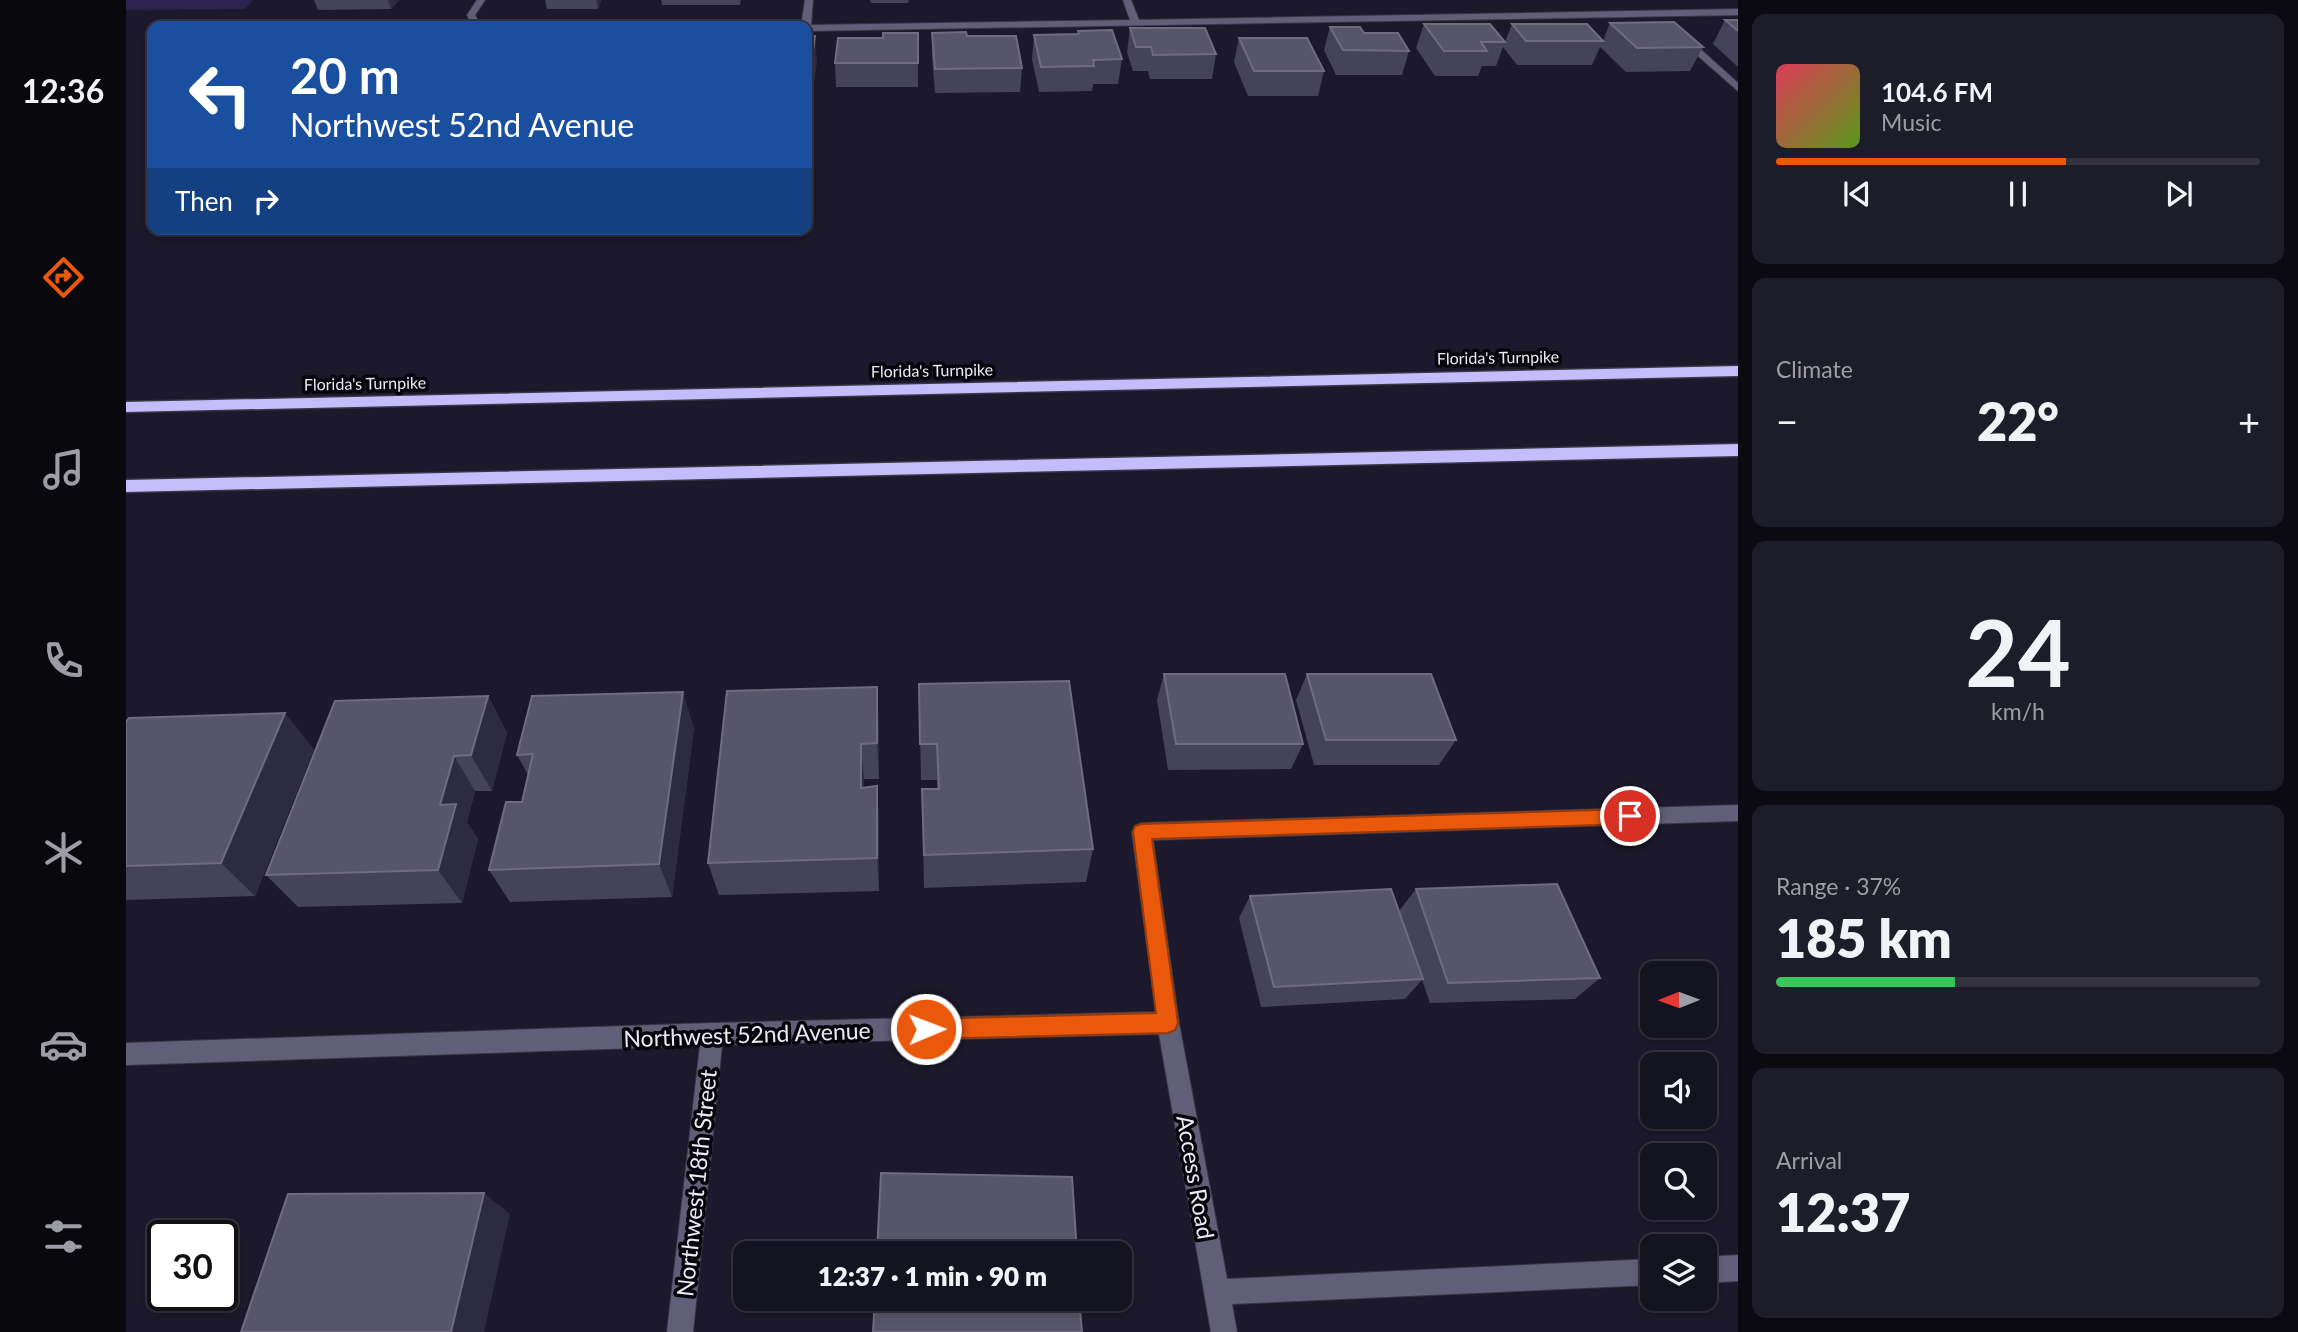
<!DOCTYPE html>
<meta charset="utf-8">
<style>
:root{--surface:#141320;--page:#1d1c29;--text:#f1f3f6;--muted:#9d9ea5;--line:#33323e;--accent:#ea580c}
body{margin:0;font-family:Lato,sans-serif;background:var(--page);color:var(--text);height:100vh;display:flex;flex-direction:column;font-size:26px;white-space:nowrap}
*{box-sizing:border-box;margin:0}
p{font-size:23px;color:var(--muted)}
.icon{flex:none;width:38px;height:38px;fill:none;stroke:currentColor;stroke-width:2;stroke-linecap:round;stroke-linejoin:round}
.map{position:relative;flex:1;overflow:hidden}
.panel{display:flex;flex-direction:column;gap:14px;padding:14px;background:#0b0a12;width:560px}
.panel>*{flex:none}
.hud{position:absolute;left:21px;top:21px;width:665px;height:214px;border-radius:14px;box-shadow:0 4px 10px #0003,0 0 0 2px var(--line);background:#1a4fa0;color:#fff;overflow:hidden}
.needle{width:46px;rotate:269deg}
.tools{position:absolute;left:1514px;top:961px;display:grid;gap:14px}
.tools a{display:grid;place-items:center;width:77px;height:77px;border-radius:14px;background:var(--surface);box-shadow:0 4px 10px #0003,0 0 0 2px var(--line);font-size:35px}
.speed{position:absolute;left:21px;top:1220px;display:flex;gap:14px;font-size:35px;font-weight:700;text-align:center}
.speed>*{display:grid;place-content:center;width:91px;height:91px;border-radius:50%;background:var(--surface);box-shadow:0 4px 10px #0003,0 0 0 2px var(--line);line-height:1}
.speed .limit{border:4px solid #111;border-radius:10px;background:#fff;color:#111}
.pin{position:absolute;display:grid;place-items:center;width:60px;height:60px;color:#fff;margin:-30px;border:4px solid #fff;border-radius:50%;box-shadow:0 2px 7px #0007}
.me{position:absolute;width:77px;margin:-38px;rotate:89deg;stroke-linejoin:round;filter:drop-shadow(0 0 5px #0008)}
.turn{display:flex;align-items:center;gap:24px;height:147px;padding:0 28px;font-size:32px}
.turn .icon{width:91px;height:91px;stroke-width:2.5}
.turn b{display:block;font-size:49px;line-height:60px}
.then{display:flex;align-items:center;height:66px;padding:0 28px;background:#0003;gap:14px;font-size:26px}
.big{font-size:52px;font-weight:800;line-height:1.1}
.panel .widget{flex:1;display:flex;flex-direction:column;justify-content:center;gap:10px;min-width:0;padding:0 24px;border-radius:14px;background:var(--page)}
.panel .dial{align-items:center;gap:0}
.dial b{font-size:91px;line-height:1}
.song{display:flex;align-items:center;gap:21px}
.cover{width:84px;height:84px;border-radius:10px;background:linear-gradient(135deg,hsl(350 70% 55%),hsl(90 70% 35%))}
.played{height:7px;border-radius:4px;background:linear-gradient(90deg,var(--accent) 60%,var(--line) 60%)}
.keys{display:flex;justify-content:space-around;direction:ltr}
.heat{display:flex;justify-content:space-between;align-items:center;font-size:38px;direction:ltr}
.charge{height:10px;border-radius:5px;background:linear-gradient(90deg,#34c759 37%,var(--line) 0)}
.trip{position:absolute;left:607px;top:1241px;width:399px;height:70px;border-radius:14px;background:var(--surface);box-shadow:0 4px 10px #0003,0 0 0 2px var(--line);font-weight:800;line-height:70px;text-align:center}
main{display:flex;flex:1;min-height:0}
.tab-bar{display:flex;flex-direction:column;width:126px;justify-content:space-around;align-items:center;background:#08080d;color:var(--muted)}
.tab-bar .icon{width:49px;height:49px}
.tab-bar .current{color:var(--accent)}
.tab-bar b{font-size:32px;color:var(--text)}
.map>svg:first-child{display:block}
</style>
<main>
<nav class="tab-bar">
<b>12:36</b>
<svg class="icon current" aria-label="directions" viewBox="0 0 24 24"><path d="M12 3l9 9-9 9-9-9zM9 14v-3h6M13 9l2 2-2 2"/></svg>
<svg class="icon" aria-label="music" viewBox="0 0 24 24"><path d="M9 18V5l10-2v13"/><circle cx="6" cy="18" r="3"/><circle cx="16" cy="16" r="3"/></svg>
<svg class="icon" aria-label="phone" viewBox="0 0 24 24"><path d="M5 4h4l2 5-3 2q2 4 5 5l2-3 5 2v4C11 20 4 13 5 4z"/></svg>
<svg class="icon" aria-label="climate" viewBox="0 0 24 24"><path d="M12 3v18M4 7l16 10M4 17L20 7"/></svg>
<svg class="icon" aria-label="car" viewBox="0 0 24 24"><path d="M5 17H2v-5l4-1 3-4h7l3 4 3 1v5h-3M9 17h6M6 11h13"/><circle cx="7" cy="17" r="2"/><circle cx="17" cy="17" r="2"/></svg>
<svg class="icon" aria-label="filters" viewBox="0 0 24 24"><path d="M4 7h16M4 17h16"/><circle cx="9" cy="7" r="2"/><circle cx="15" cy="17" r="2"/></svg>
</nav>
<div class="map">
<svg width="1612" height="1332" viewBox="0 0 1612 1332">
<rect width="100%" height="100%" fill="#1b192b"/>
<path fill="#2c2250" d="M 0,0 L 127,0 L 119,9 L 0,10 Z"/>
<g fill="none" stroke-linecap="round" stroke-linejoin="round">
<g stroke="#383647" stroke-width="2">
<path id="minor" d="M 351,0 L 359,0 L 349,15 L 355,26 L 346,26 L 341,15 Z
M 679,0 L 687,0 L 685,25 L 1004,20 L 997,0 L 1005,0 L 1013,20 L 1612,9 L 1612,15 L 681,31 L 681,26 L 675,26 Z
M 1555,37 L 1561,37 L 1612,83 L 1612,91 L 1555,41 Z
M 1612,805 L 1612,821 L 1027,840 L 1053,1023 L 1101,1279 L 1526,1259 L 1526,1285 L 1106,1304 L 1111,1332 L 1085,1332 L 1033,1034 L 596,1045 L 567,1332 L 541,1332 L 574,1046 L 0,1065 L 0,1043 L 586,1023 L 1030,1012 L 1006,832 L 1009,826 L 1016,823 Z
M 1612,1255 L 1612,1281 L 1578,1283 L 1578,1257 Z"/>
</g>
<g stroke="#383647" stroke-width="3">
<path id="highway" d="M 1612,366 L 1612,376 L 0,412 L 0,402 Z
M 1612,444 L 1612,456 L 0,492 L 0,480 Z"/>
</g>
<use href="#minor" fill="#615e77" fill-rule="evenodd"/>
<use href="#highway" fill="#c4bcfb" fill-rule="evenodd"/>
</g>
<path fill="#454357" d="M 188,0 L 273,0 L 265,9 L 192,10 Z
M 419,0 L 475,0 L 472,9 L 421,9 Z
M 535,0 L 615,0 L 614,5 L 536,5 Z
M 744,0 L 783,0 L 782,3 L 745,3 Z
M 1599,20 L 1612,20 L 1612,67 L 1587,44 Z
M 1484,23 L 1577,47 L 1564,71 L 1500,72 L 1474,47 L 1466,65 L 1391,65 L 1377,47 L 1370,66 L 1356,66 L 1352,76 L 1309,76 L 1290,48 L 1298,24 L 1379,42 L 1386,24 L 1477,41 Z
M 1204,27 L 1238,33 L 1283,51 L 1276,75 L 1210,75 L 1198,50 Z
M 1004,28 L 1090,54 L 1086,79 L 1024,79 L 1022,71 L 1007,71 L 1001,52 Z
M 952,31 L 996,59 L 992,84 L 967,84 L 966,91 L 913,92 L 906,59 L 908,35 L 952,34 Z
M 792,33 L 792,87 L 710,87 L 709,63 L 757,38 Z
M 806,33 L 841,36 L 896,68 L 894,92 L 809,93 L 806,57 Z
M 681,36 L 691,60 L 687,89 L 681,89 Z
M 1113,38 L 1198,71 L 1192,96 L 1122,96 L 1108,62 Z
M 1038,674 L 1177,744 L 1165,769 L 1042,770 L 1031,700 Z
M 1181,674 L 1330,740 L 1313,765 L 1188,765 L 1170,700 Z
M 793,684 L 967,849 L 960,882 L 798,888 L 796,789 L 811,789 L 811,780 L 795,780 Z
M 362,696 L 381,733 L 366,791 L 349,791 L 341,822 L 352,839 L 336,903 L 172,907 L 140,875 Z
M 0,722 L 188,749 L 129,896 L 0,900 Z
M 753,724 L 753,779 L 738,779 L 738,787 L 751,786 L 753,821 L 753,891 L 593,895 L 582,863 Z
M 568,728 L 546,897 L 384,902 L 363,870 L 396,802 L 402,775 L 391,755 Z
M 1290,889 L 1474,978 L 1449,999 L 1304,1003 L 1296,980 L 1279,999 L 1135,1007 L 1113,918 L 1124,896 L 1273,911 Z"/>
<path fill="#2d2b3e" d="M 262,0 L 273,0 L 265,9 Z
M 470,0 L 475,0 L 472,9 Z
M 689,36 L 691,60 L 687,89 L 685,65 Z
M 751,687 L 753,724 L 753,779 L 751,743 Z
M 557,692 L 568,728 L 546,897 L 533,864 Z
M 362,696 L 381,733 L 366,791 L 345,755 Z
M 159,713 L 188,749 L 129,896 L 95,863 Z
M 735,744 L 738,779 L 738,822 L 735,788 Z
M 328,756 L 349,791 L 341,822 L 352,839 L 336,903 L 312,870 L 314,805 Z
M 751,786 L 753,821 L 753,891 L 751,858 Z
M 358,1193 L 384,1214 L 358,1332 L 325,1332 Z"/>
<path fill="#575568" stroke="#6e6c7e" stroke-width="2" d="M 1599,20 L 1612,20 L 1612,31 Z
M 1548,22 L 1577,47 L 1511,48 L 1484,23 Z
M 1298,24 L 1364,24 L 1379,42 L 1355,42 L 1361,51 L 1318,51 Z
M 1386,24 L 1461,24 L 1477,41 L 1400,41 Z
M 1204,27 L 1234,27 L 1238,33 L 1272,33 L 1283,51 L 1217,50 Z
M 1004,28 L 1079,28 L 1090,54 L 1027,55 L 1025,47 L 1010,47 Z
M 986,30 L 996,59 L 967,60 L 968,66 L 915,67 L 908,35 L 953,34 L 952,31 Z
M 840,32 L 841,36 L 890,36 L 896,68 L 809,69 L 806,33 Z
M 757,33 L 792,33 L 792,63 L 709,63 L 712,38 L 757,38 Z
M 681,36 L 689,36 L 685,65 L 681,65 Z
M 1113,38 L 1181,38 L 1198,71 L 1128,71 Z
M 1038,674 L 1159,674 L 1177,744 L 1050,744 Z
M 1181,674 L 1305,674 L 1330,740 L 1200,740 Z
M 943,681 L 967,849 L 798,855 L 796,789 L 813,789 L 811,744 L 794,744 L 793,684 Z
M 751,687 L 751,743 L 735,744 L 735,788 L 751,786 L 751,858 L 582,863 L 601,691 Z
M 557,692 L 533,864 L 363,870 L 380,802 L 396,802 L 407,754 L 391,755 L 406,696 Z
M 362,696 L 345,755 L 328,756 L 314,805 L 330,804 L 312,870 L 140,875 L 209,701 Z
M 159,713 L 95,863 L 0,866 L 0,722 L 3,718 Z
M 1431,884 L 1474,978 L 1322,983 L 1290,889 Z
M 1265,889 L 1297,979 L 1148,987 L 1124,896 Z
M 755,1173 L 946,1177 L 951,1253 L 751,1253 Z
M 358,1193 L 325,1332 L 115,1332 L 162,1194 Z
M 749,1298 L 953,1298 L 956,1332 L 747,1332 Z"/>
<path fill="#ea580c" stroke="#983908" stroke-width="2" d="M 1504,809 L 1510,811 L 1512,816 L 1510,822 L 1504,824 L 1026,839 L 1052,1023 L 1049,1030 L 1042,1033 L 800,1039 L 793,1036 L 790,1029 L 793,1022 L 800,1019 L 1030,1013 L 1007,832 L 1009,826 L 1016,824 Z"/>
<g text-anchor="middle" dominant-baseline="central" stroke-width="7" stroke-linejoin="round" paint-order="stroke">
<g font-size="16" fill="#eae9f6" stroke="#06050c">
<text transform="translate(1372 357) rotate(-1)">Florida's Turnpike</text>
<text transform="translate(806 370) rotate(-1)">Florida's Turnpike</text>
<text transform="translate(239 383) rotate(-1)">Florida's Turnpike</text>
</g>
<g font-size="23" fill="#eae9f6" stroke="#06050c">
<text transform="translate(621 1034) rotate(-2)">Northwest 52nd Avenue</text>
<text transform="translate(1070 1177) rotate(80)">Access Road</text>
<text transform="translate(570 1183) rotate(-84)">Northwest 18th Street</text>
</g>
</g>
</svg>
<div class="tools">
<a><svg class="needle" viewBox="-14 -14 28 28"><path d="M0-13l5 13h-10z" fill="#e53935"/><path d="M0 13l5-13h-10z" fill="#9d9ea5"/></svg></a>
<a><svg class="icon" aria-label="sound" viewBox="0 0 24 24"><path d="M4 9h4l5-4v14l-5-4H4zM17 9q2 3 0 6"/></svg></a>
<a><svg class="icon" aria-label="search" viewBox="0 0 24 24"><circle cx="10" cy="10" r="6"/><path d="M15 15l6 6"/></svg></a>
<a><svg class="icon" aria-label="layers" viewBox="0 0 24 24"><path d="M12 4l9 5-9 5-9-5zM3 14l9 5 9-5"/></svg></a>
</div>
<div class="speed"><div class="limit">30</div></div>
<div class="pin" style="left:1504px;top:816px;background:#d93025"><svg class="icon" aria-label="arrive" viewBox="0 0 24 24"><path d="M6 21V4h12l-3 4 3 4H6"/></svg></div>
<svg class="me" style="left:800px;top:1029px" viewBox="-20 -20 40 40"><circle r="17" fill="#ea580c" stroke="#fff" stroke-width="3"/><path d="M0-11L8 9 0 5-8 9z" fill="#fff"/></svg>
<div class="trip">12:37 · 1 min · 90 m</div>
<div class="hud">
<div class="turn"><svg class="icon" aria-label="left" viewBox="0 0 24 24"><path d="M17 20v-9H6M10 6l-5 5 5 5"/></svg><div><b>20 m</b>Northwest 52nd Avenue</div></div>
<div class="then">Then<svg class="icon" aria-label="right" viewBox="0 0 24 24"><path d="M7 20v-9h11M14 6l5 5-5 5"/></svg></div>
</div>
</div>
<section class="panel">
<div class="widget">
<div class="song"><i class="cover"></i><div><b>104.6 FM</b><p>Music</p></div></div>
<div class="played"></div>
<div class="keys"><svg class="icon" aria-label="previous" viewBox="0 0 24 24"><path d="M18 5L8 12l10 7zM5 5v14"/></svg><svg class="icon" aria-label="pause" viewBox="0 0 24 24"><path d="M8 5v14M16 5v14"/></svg><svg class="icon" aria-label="next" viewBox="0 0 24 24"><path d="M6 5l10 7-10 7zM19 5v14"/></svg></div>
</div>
<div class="widget"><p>Climate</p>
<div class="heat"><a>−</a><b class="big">22°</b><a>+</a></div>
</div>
<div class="widget dial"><b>24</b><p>km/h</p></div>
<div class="widget"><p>Range · 37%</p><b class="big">185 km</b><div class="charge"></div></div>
<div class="widget"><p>Arrival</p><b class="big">12:37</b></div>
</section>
</main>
